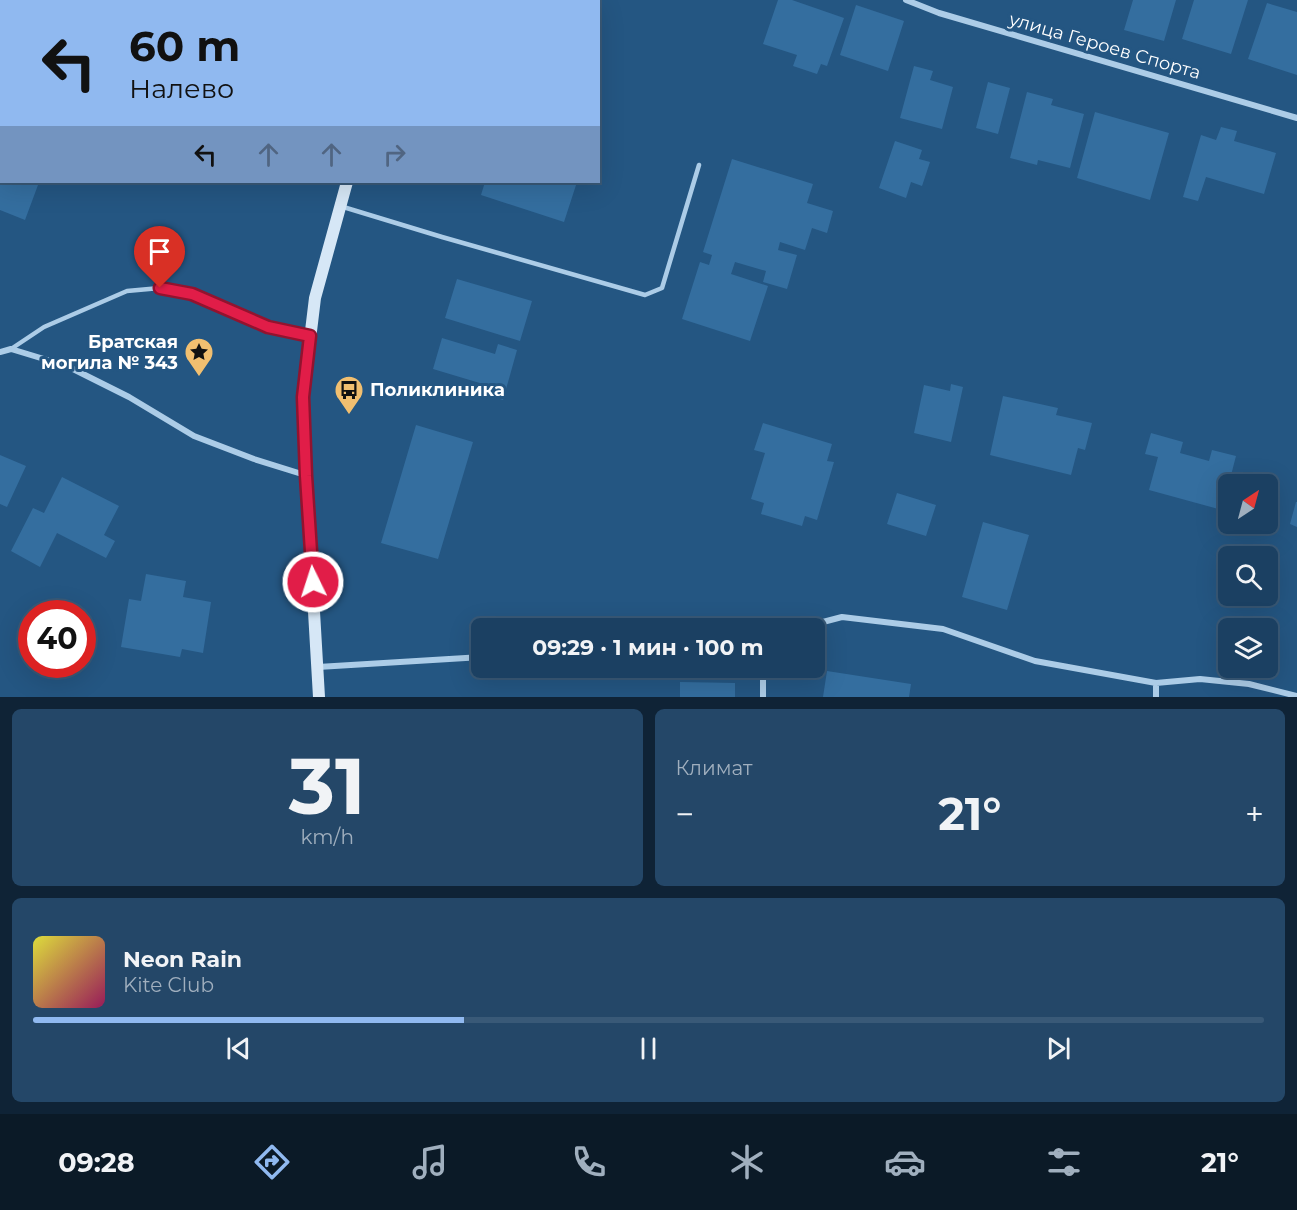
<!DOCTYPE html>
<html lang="ru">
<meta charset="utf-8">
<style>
:root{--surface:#1b4062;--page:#244768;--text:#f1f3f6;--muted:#a0afbe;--line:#395977;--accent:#90b9f0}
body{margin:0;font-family:Montserrat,sans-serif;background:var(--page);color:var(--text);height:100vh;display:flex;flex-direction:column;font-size:22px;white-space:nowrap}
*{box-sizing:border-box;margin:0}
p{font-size:20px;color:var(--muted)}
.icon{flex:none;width:33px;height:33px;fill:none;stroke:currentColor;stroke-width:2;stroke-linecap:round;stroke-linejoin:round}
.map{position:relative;height:697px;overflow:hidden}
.drawer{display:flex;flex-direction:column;gap:12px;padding:12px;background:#0f2336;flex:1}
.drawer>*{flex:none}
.top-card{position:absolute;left:0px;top:0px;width:600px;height:183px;box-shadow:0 6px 24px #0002,0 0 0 2px var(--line);background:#90b9f0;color:#111;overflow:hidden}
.needle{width:39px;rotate:36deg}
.fabs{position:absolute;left:1218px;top:474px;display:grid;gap:12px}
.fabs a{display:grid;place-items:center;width:60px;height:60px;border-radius:9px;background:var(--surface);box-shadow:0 6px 24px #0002,0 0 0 2px var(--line);font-size:30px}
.speed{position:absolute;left:18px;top:600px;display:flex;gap:12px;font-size:30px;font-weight:700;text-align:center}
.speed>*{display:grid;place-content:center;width:78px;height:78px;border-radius:50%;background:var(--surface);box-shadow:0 6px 24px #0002,0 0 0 2px var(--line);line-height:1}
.speed .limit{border:9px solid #d22;background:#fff;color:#111}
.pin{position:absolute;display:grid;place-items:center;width:51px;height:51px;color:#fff;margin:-62px -26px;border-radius:50% 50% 50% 0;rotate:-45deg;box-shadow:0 0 6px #0007}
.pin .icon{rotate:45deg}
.me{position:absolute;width:66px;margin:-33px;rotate:356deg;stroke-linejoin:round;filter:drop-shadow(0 0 4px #0008)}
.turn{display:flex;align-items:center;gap:21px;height:126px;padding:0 30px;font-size:27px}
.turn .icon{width:78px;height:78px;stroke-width:2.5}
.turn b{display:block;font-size:42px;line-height:51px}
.lanes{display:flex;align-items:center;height:57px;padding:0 30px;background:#0003;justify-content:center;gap:30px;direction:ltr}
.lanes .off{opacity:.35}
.big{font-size:45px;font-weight:700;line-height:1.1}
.drawer .card{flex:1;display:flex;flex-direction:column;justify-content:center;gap:9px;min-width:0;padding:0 21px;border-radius:9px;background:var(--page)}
.drawer .dial{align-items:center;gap:0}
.dial b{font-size:78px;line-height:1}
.song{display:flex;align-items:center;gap:18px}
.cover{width:72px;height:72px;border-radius:9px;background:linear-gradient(135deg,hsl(60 70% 55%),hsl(330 70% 35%))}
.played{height:6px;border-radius:3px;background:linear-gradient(90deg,var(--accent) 35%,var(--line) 35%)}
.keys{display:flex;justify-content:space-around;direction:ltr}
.heat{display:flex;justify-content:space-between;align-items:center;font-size:33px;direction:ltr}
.drawer .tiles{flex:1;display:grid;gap:12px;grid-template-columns:1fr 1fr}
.card:last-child{grid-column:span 2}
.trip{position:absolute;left:471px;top:618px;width:354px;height:60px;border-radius:9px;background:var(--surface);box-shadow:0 6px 24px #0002,0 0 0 2px var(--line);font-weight:700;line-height:60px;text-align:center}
.menu{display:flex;height:96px;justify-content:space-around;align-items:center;background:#0b1a27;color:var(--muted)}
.menu .icon{width:42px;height:42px}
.menu .active{color:var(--accent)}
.menu b{font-size:27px;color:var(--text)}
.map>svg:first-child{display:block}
</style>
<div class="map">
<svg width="1297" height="697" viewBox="0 0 1297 697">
<rect width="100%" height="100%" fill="#245682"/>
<path fill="#346e9f" d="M 778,0 L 792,0 L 844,18 L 827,66 L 821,64 L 817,74 L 793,66 L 797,55 L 763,44 Z
M 1133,0 L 1176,0 L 1164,41 L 1124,30 Z
M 1194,0 L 1248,0 L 1231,54 L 1182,39 Z
M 1267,3 L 1297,12 L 1297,75 L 1248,59 Z
M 856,5 L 904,21 L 888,71 L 840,55 Z
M 914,66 L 933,71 L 930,80 L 953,87 L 942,129 L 900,118 Z
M 988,82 L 1010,88 L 998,134 L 976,128 Z
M 1027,92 L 1053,99 L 1051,105 L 1084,114 L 1070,168 L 1038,160 L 1037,165 L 1010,158 Z
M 1095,112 L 1169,133 L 1150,200 L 1077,178 Z
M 1221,127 L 1237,131 L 1234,141 L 1276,153 L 1264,194 L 1206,177 L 1198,201 L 1183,197 L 1201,135 L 1216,140 Z
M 895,141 L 922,150 L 919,159 L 930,162 L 922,186 L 911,182 L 906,198 L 879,188 Z
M 732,159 L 813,184 L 807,203 L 833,211 L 827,233 L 812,228 L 805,250 L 780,242 L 778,250 L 797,255 L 787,289 L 763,282 L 766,271 L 735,262 L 731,274 L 768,286 L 750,341 L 682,319 L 700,262 L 709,265 L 712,255 L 703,252 Z
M 0,182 L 29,182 L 38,185 L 25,220 L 0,210 Z
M 485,182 L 577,182 L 564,222 L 481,195 Z
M 457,279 L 532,301 L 520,341 L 445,318 Z
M 442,338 L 495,354 L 498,344 L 517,350 L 503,400 L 490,396 L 493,387 L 433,369 Z
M 951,384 L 963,387 L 951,442 L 914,433 L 924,385 L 950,391 Z
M 1003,396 L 1058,408 L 1056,415 L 1092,423 L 1085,450 L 1078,448 L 1071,475 L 990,455 Z
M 763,423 L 832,444 L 827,461 L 834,462 L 817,520 L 805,516 L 802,526 L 761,514 L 764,503 L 751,499 L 765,453 L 754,450 Z
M 416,425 L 473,442 L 438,559 L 381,543 Z
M 1151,433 L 1183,442 L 1180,453 L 1209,461 L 1212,450 L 1236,456 L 1222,510 L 1149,490 L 1158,457 L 1145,454 Z
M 0,455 L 26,466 L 7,507 L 0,504 Z
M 62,477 L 119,506 L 104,535 L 115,541 L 106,558 L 57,533 L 40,567 L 11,551 L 33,508 L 44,513 Z
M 897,493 L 936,505 L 926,536 L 887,524 Z
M 1296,502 L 1297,502 L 1297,527 L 1290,524 Z
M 983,522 L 1029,535 L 1007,610 L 962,597 Z
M 146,574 L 186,581 L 183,597 L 211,602 L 203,653 L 182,649 L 180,657 L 121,647 L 129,599 L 141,601 Z
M 827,671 L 911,684 L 909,697 L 823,697 Z
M 680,682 L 735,683 L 735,697 L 680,697 Z"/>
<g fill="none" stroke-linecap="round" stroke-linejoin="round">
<path stroke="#accce7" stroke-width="4.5" d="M 340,206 L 442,237 L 645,295 L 662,288 L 699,165
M 11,349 L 44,327 L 127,291 L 160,288 L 192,294 L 268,327 L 309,336"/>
<path stroke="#accce7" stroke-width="6" d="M 906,0 L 939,13 L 1297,118
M 0,352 L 11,349 L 67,366 L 129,397 L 194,436 L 254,459 L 305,475
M 800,628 L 842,617 L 943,629 L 1035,661 L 1156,683 L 1200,679 L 1249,684 L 1297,696
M 318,667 L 482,657
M 763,697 L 763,668
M 1156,697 L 1156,683"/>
<path stroke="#d6e7f6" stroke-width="12" d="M 400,2 L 400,0
M 319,697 L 306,475 L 303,397 L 315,298 L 347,182"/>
</g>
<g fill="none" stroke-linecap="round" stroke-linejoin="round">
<g stroke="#92132f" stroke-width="15">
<path id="route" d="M 160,288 L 192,294 L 268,327 L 310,336 L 303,397 L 306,476 L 313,582"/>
</g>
<use href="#route" stroke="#e11d48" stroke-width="10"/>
</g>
<defs>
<g id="sight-pin" transform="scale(1.5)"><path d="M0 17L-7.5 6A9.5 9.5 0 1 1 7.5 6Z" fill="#f1bf70" stroke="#245682"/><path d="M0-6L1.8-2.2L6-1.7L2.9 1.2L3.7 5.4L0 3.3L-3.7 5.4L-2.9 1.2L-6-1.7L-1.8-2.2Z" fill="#111"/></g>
<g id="bus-pin" transform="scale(1.5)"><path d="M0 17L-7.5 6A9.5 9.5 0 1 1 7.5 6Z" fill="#f1bf70" stroke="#245682"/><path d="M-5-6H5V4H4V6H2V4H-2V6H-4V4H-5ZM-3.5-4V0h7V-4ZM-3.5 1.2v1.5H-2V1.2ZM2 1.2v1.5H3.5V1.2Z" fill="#111"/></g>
</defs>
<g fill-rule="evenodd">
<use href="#sight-pin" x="199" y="352"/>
<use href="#bus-pin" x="349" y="390"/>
</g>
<g text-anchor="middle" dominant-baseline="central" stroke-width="6" stroke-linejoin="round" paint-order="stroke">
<g font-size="18" fill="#fff" stroke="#245682">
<text transform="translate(1105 46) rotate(16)">улица Героев Спорта</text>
</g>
<g font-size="18" font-weight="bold" fill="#fff" stroke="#245682" text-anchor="end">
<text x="178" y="342">Братская<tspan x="178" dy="21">могила № 343</tspan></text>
<text x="370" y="390" text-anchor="start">Поликлиника</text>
</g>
</g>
</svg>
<div class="fabs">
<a><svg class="needle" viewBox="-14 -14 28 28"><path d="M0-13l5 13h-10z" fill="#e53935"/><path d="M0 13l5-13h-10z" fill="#a0afbe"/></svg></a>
<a><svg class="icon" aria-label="search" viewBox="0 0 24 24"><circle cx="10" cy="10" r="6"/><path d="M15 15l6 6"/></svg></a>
<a><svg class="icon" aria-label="layers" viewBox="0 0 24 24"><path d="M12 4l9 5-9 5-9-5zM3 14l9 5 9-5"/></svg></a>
</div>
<div class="speed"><div class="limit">40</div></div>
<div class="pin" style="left:160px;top:288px;background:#d93025"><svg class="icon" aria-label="arrive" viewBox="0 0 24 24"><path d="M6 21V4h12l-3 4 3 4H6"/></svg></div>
<svg class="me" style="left:313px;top:582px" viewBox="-20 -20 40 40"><circle r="17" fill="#e11d48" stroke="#fff" stroke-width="3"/><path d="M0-11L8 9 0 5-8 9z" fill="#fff"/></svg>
<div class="trip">09:29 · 1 мин · 100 m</div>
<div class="top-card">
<div class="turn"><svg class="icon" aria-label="left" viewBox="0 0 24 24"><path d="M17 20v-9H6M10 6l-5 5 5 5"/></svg><div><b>60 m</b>Налево</div></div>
<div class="lanes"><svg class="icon" aria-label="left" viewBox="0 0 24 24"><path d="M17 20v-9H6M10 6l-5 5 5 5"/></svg><svg class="icon off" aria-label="ahead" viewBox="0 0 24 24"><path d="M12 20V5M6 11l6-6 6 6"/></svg><svg class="icon off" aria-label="ahead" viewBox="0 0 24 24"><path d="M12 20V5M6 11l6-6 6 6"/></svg><svg class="icon off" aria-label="right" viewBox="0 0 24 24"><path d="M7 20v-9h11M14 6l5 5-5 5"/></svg></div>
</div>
</div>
<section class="drawer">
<div class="tiles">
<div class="card dial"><b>31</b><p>km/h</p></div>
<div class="card"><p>Климат</p>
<div class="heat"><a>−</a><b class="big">21°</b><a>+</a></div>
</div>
<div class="card">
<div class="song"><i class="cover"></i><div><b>Neon Rain</b><p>Kite Club</p></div></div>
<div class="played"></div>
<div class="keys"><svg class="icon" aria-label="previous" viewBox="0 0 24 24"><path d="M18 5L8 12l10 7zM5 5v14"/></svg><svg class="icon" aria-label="pause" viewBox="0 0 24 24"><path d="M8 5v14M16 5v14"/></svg><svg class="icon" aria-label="next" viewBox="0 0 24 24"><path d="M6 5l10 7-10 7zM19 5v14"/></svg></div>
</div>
</div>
</section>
<nav class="menu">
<b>09:28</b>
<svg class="icon active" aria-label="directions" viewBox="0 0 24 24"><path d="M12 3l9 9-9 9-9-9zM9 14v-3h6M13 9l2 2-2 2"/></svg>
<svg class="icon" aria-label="music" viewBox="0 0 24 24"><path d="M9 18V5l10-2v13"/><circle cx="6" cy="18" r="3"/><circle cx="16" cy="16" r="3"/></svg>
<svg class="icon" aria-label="phone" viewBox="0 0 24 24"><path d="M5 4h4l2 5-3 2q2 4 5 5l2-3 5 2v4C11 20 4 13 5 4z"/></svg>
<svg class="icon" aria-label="climate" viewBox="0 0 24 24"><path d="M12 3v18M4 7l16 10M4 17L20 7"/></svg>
<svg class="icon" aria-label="car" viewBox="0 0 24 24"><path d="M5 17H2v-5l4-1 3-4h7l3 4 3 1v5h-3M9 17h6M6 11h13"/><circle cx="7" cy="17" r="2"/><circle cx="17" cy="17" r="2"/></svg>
<svg class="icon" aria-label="filters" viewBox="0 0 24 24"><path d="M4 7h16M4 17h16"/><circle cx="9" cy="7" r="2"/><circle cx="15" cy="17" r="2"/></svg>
<b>21°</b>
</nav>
